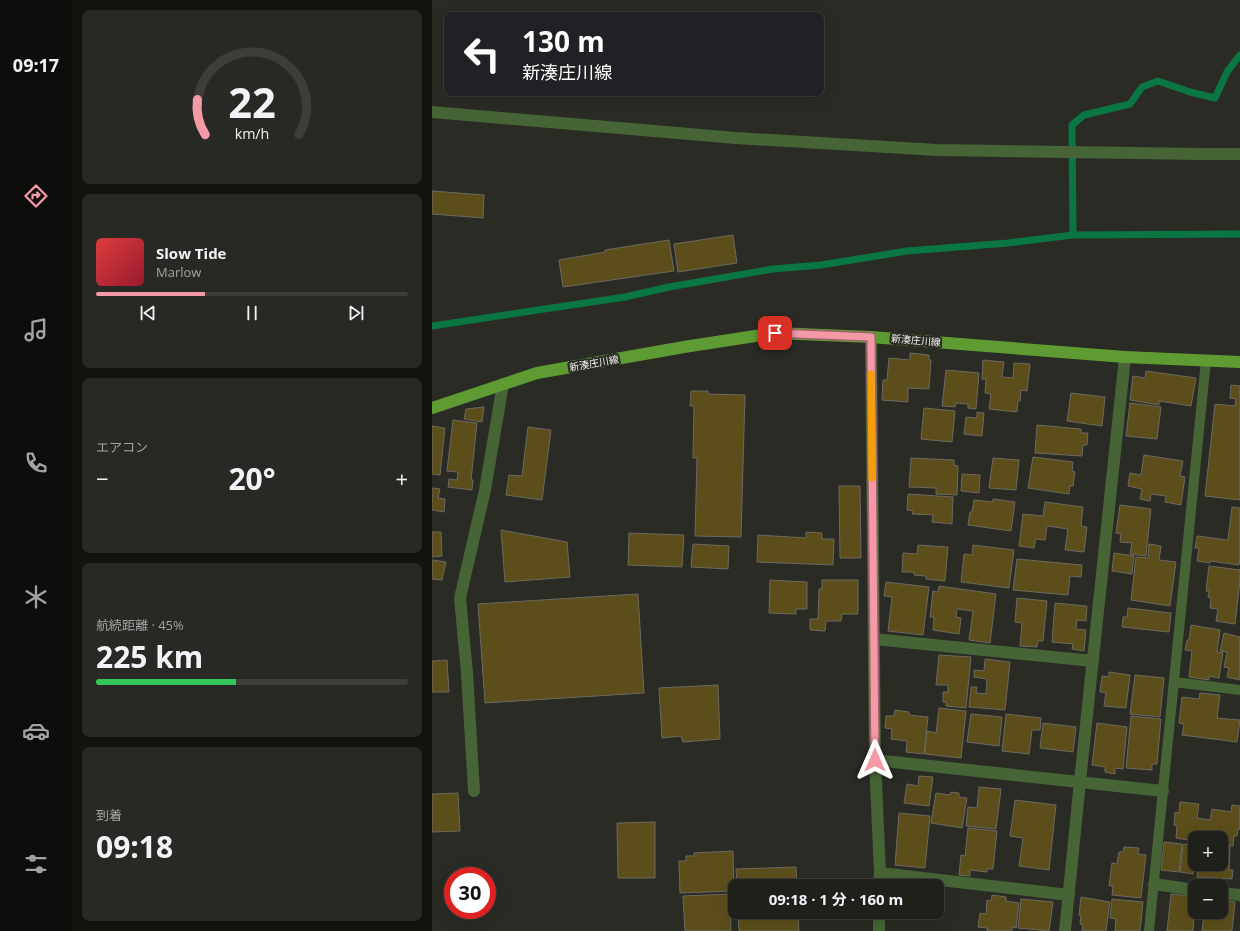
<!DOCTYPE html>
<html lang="ja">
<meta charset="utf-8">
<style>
:root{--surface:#20201b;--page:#282824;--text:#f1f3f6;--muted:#a2a3a3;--line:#3d3e3a;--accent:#f49aa7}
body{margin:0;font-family:"Open Sans","Noto Sans JP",sans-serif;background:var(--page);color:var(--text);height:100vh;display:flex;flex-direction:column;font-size:15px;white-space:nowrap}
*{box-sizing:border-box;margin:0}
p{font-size:13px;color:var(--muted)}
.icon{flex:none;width:22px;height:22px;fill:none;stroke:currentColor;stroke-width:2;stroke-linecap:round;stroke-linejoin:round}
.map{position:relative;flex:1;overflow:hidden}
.sheet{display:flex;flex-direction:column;gap:10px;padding:10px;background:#12120f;width:360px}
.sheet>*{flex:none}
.guide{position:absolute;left:12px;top:12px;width:380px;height:84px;border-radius:8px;box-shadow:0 4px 16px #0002,0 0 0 1px var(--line);background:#202124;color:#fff;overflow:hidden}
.buttons{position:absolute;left:756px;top:831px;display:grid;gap:8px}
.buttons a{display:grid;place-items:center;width:40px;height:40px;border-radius:8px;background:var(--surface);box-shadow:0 4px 16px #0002,0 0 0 1px var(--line);font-size:20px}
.speed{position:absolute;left:12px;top:867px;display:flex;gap:8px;font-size:20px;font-weight:700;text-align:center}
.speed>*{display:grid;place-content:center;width:52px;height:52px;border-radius:50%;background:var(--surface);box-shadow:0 4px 16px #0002,0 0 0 1px var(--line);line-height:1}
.speed .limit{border:6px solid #d22;background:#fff;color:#111}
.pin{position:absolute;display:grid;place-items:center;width:34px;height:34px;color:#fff;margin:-17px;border-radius:8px;box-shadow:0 2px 6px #0006}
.me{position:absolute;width:44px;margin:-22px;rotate:0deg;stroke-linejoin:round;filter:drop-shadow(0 0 3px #0008)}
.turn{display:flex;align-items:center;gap:14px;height:84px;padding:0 12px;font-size:18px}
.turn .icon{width:52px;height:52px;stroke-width:2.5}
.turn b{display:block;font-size:28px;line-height:34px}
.big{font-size:30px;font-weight:700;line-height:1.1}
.sheet .card{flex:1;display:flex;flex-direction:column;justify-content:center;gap:6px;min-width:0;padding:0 14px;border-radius:8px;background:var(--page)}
.sheet .dial{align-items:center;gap:0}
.dial svg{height:104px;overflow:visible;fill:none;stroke:var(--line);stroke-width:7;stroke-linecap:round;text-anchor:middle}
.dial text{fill:var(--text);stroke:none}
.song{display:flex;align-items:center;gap:12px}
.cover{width:48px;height:48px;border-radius:6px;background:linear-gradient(135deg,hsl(0 70% 55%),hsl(350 70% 35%))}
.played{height:4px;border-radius:2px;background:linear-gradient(90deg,var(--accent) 35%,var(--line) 35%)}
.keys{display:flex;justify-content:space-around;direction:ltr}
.heat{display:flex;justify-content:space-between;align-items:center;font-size:22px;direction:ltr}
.charge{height:6px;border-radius:3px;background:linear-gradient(90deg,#34c759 45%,var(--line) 0)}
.trip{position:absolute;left:296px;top:879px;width:216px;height:40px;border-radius:8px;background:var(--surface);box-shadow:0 4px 16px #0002,0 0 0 1px var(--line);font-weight:700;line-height:40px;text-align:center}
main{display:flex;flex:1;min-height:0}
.tab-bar{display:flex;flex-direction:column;width:72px;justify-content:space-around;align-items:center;background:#0d0d0b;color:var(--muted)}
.tab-bar .icon{width:28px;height:28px}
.tab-bar .on{color:var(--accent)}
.tab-bar b{font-size:18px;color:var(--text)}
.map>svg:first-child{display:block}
</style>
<main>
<nav class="tab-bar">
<b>09:17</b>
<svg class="icon on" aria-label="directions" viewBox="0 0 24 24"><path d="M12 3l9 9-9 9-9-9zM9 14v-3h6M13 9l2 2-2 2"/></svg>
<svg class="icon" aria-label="music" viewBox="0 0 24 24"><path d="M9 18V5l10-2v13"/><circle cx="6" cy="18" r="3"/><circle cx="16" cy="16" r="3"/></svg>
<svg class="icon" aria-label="phone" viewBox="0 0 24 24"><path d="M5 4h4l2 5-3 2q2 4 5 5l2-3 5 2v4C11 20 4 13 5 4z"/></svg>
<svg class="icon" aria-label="climate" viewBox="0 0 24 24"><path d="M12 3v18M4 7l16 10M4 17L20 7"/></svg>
<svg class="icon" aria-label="car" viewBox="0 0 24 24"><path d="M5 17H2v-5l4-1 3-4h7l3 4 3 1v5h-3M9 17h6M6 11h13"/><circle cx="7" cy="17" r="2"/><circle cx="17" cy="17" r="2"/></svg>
<svg class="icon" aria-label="filters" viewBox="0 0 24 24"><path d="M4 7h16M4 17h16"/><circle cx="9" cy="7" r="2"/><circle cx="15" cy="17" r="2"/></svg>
</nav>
<section class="sheet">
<div class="card dial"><svg viewBox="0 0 100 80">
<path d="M14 69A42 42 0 1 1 86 69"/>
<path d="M14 69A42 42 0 0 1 8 42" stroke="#f49aa7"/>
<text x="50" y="56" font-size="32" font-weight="700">22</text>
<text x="50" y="72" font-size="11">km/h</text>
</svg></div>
<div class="card">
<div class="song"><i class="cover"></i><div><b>Slow Tide</b><p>Marlow</p></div></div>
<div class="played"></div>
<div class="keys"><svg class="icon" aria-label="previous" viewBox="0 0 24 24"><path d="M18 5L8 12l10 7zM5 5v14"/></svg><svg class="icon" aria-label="pause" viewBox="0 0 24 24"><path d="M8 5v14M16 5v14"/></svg><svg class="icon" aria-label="next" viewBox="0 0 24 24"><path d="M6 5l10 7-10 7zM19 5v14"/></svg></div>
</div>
<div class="card"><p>エアコン</p>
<div class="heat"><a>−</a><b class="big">20°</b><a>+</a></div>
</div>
<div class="card"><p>航続距離 · 45%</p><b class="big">225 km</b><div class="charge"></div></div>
<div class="card"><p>到着</p><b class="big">09:18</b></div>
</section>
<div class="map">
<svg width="808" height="931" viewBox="0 0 808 931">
<rect width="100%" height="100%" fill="#2a2b24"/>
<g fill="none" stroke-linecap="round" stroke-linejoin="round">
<path stroke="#0a7644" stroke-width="7" d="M 641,235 L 640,125 L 652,115 L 698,104 L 710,87 L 726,81 L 758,92 L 783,98 L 795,72 L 808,55
M 0,326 L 193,297 L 237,287 L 341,269 L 389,265 L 475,251 L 576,243 L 641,235 L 808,234"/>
</g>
<path fill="#5c4e1b" stroke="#6c6a61" d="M 0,191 L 52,195 L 51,218 L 0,214 Z
M 301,235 L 305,263 L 246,272 L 242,244 Z
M 237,240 L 242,271 L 131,287 L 127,260 L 173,252 L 173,250 Z
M 478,353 L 497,355 L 497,360 L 499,360 L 497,389 L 476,388 L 476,402 L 450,400 L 451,380 L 455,380 L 457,358 L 478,360 Z
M 551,360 L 572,362 L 570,377 L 581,378 L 582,363 L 598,364 L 595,391 L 589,390 L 588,401 L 586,401 L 585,412 L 557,409 L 559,394 L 553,393 L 554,379 L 550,379 Z
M 514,370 L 547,373 L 544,409 L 536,408 L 536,404 L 524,403 L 523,407 L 510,406 Z
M 714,371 L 764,378 L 759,406 L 727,401 L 727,405 L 698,400 L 701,376 L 713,378 Z
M 799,385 L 808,386 L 808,500 L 773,496 L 783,404 L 803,406 L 804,399 L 798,398 Z
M 259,391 L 276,391 L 276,394 L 313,395 L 309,537 L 263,536 L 265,458 L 261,458 L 262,406 L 258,406 Z
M 639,393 L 673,397 L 670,426 L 635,421 Z
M 698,403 L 729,407 L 725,439 L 694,436 Z
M 52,407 L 50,422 L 32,419 L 34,409 Z
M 492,408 L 523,411 L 520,442 L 489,439 Z
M 545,412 L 552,413 L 550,436 L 532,434 L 534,417 L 545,418 Z
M 21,420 L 45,423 L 39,480 L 41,480 L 40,490 L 16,487 L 17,479 L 25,480 L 26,472 L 15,471 Z
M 605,425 L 649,429 L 649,433 L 656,433 L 655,445 L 651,445 L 650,456 L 603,453 Z
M 0,426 L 13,428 L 8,475 L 0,474 Z
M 96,427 L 119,430 L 110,500 L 74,495 L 77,475 L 90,476 Z
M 712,455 L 751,461 L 748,476 L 753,477 L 749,505 L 733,502 L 734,496 L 719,494 L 718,501 L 708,499 L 710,489 L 696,486 L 698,473 L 709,475 Z
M 601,457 L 641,462 L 640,471 L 643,472 L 641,486 L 638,486 L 637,494 L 596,488 Z
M 479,458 L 522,460 L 522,465 L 526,466 L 525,495 L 504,494 L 504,488 L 477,487 Z
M 561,458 L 587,460 L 584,490 L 557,488 Z
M 530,474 L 548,475 L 547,493 L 529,491 Z
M 407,486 L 428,486 L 429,558 L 408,558 Z
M 0,488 L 8,489 L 6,498 L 13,499 L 12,512 L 0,510 Z
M 476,494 L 521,497 L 520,524 L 500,522 L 501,515 L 480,514 L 481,511 L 475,510 Z
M 561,499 L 583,502 L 579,531 L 536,525 L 538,512 L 540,512 L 542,500 L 561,502 Z
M 613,502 L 651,507 L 649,526 L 655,527 L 652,552 L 633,550 L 636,529 L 615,526 L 613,540 L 604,539 L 602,548 L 587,546 L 591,514 L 611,516 Z
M 688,505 L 719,509 L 714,556 L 698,554 L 700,543 L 688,542 L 689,534 L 684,533 Z
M 800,507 L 808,508 L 808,558 L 807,565 L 778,561 L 778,563 L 765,561 L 767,548 L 763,548 L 765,536 L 796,540 Z
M 69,530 L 135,542 L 138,577 L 73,582 Z
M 0,532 L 9,532 L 10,556 L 0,557 Z
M 374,532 L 390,533 L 390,539 L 402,539 L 401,565 L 325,562 L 326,535 L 374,538 Z
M 197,533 L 252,535 L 250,567 L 196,565 Z
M 261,544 L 297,546 L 296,569 L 259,567 Z
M 717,544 L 729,546 L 727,560 L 744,562 L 738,606 L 699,600 L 704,557 L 716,558 Z
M 486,545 L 516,547 L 513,581 L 494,579 L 494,576 L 482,575 L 482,572 L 470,572 L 471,553 L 485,554 Z
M 541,545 L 582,550 L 577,588 L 529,582 L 532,554 L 540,555 Z
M 682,553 L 702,556 L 700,574 L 680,571 Z
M 585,559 L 650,565 L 649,577 L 638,576 L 636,595 L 581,590 Z
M 0,560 L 14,562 L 10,580 L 0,579 Z
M 777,566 L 808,570 L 808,581 L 803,624 L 784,621 L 786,609 L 778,608 L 779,598 L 776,597 L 777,591 L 774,591 Z
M 338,580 L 375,582 L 375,609 L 364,609 L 364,614 L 337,613 Z
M 390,580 L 426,580 L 426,614 L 410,614 L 409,621 L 394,621 L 393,631 L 378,630 L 378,619 L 386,619 L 387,589 L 390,589 Z
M 454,582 L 497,587 L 491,635 L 456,631 L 460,597 L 452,596 Z
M 507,586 L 564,594 L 558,643 L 537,640 L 541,611 L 525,609 L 524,617 L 529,618 L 527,634 L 501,630 L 502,617 L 498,617 L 501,591 L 506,592 Z
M 206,594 L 212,693 L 53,703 L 46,604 Z
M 585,598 L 615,601 L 611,641 L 606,641 L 605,647 L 588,646 L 590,623 L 583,622 Z
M 623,603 L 655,606 L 654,621 L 645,620 L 644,629 L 654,630 L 652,651 L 640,649 L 641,644 L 620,642 Z
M 696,608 L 739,613 L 737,632 L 690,627 L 691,617 L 695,617 Z
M 759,625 L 788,630 L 785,652 L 791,653 L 787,678 L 777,676 L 777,680 L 757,677 L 760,651 L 753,650 L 755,640 L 757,640 Z
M 792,633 L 808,637 L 808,680 L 795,677 L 797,668 L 792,667 L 795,652 L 788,651 Z
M 507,655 L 539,657 L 534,708 L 514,706 L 514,702 L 511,702 L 511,692 L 516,692 L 516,685 L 504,685 Z
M 553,659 L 578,662 L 573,710 L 537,707 L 539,687 L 545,687 L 544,693 L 554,694 L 555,679 L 542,677 L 542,670 L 552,671 Z
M 15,660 L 17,692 L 0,692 L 0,661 Z
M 677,672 L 698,675 L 694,708 L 672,706 L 674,693 L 668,692 L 670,676 L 677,677 Z
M 703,675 L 732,678 L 728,717 L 698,714 Z
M 286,685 L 288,739 L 251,742 L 249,736 L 230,738 L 227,688 Z
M 768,693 L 788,695 L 785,718 L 808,720 L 805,742 L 750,735 L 752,724 L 747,723 L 750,697 L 767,699 Z
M 507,708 L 534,711 L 529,758 L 493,754 L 495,731 L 504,733 Z
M 463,710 L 477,712 L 477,715 L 496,717 L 492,754 L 474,752 L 475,741 L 459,739 L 460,729 L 453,728 L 454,716 L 462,716 Z
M 539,714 L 570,717 L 567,746 L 535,742 Z
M 574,714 L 609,718 L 608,730 L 600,730 L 597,754 L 570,751 Z
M 699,716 L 729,719 L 725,764 L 720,764 L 720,770 L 694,768 Z
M 611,723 L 644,727 L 641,752 L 608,748 Z
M 665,723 L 695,727 L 691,769 L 683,768 L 683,774 L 673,772 L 673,767 L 660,765 Z
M 487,776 L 501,777 L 497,806 L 472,803 L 475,784 L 486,786 Z
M 547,787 L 569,789 L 564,829 L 534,826 L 536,807 L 545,808 Z
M 519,792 L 527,793 L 527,797 L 535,798 L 530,828 L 499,823 L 504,793 L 518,795 Z
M 26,793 L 28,831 L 0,832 L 0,794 Z
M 583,800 L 624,805 L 617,870 L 587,866 L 591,838 L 578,836 Z
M 748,802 L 767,804 L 765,818 L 778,820 L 780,809 L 799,812 L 800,805 L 808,806 L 808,829 L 806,829 L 805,836 L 802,836 L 801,846 L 789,845 L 789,838 L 763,838 L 763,841 L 744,838 L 745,826 L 742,825 L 743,812 L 747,813 Z
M 467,813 L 498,816 L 493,868 L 463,865 Z
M 223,822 L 223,878 L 186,878 L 185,823 Z
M 536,828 L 565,831 L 561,869 L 555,869 L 555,872 L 538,870 L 538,876 L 527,875 L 529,855 L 533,856 Z
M 732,842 L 750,844 L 747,872 L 729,870 Z
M 751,844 L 763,846 L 761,874 L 748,872 Z
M 789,846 L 798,847 L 797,870 L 801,870 L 800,879 L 765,877 L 766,864 L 789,864 Z
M 692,847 L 707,848 L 706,854 L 714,855 L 709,898 L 680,895 L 681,886 L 677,886 L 680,863 L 685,864 L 687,852 L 691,852 Z
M 301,851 L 302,891 L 248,893 L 247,861 L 254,861 L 254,856 L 262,856 L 262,853 Z
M 364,867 L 365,886 L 305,886 L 304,869 Z
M 298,894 L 299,931 L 253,931 L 251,896 Z
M 739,894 L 757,896 L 756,901 L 763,902 L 761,931 L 735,931 Z
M 560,895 L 574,897 L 574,901 L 587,903 L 584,928 L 580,927 L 580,931 L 555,931 L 555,928 L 546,927 L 548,913 L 554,914 L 555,900 L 559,901 Z
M 649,897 L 678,902 L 674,931 L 650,931 L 651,925 L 648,924 L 649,915 L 647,915 Z
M 589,899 L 621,902 L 617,931 L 586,928 Z
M 680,899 L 711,902 L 708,931 L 683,931 L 684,919 L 678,918 Z
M 792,900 L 803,902 L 800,931 L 770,931 L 772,912 L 789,912 L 789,911 L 791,911 Z
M 306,912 L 366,912 L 367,931 L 307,931 Z"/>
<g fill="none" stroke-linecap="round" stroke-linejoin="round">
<path stroke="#466435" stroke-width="10" d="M 742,682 L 808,690
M 717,931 L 774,360"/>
<path stroke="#466435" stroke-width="12" d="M 0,112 L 304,138 L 505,150 L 769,154 L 808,154
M 439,337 L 443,760 L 448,873 L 447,886
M 442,639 L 661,661
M 443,760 L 731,791
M 42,791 L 35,673 L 28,598 L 53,490 L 71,384
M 448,873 L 637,895
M 722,884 L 763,890
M 789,893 L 808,895
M 447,931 L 447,912
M 633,931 L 648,781 L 693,357"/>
<path stroke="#5e9c33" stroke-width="12" d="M 0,408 L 105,373 L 252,347 L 343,333 L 439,337 L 693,357 L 808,362"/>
</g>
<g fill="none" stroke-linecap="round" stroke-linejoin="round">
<g stroke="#9f646d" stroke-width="10">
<path id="route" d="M 343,333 L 439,337 L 443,760"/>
</g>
<use href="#route" stroke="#f49aa7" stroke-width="7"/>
<path stroke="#f59e0b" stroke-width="7" d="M 439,374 L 440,478"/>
</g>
<g text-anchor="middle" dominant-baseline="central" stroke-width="4" stroke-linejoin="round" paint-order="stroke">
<g font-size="10" fill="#f0f1eb" stroke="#2a2b24">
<text transform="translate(484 340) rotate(5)">新湊庄川線</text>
<text transform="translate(162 363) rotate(-10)">新湊庄川線</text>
</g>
</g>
</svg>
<div class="buttons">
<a>+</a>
<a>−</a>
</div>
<div class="speed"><div class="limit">30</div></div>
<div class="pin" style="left:343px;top:333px;background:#d93025"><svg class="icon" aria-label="arrive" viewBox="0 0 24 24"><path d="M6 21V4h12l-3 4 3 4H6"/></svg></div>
<svg class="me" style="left:443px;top:760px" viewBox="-20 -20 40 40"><path d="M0-17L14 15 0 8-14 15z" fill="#f49aa7" stroke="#fff" stroke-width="4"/></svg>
<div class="trip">09:18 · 1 分 · 160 m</div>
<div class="guide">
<div class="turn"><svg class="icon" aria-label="left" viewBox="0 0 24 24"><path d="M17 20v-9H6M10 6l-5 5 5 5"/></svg><div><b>130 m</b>新湊庄川線</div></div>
</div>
</div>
</main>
